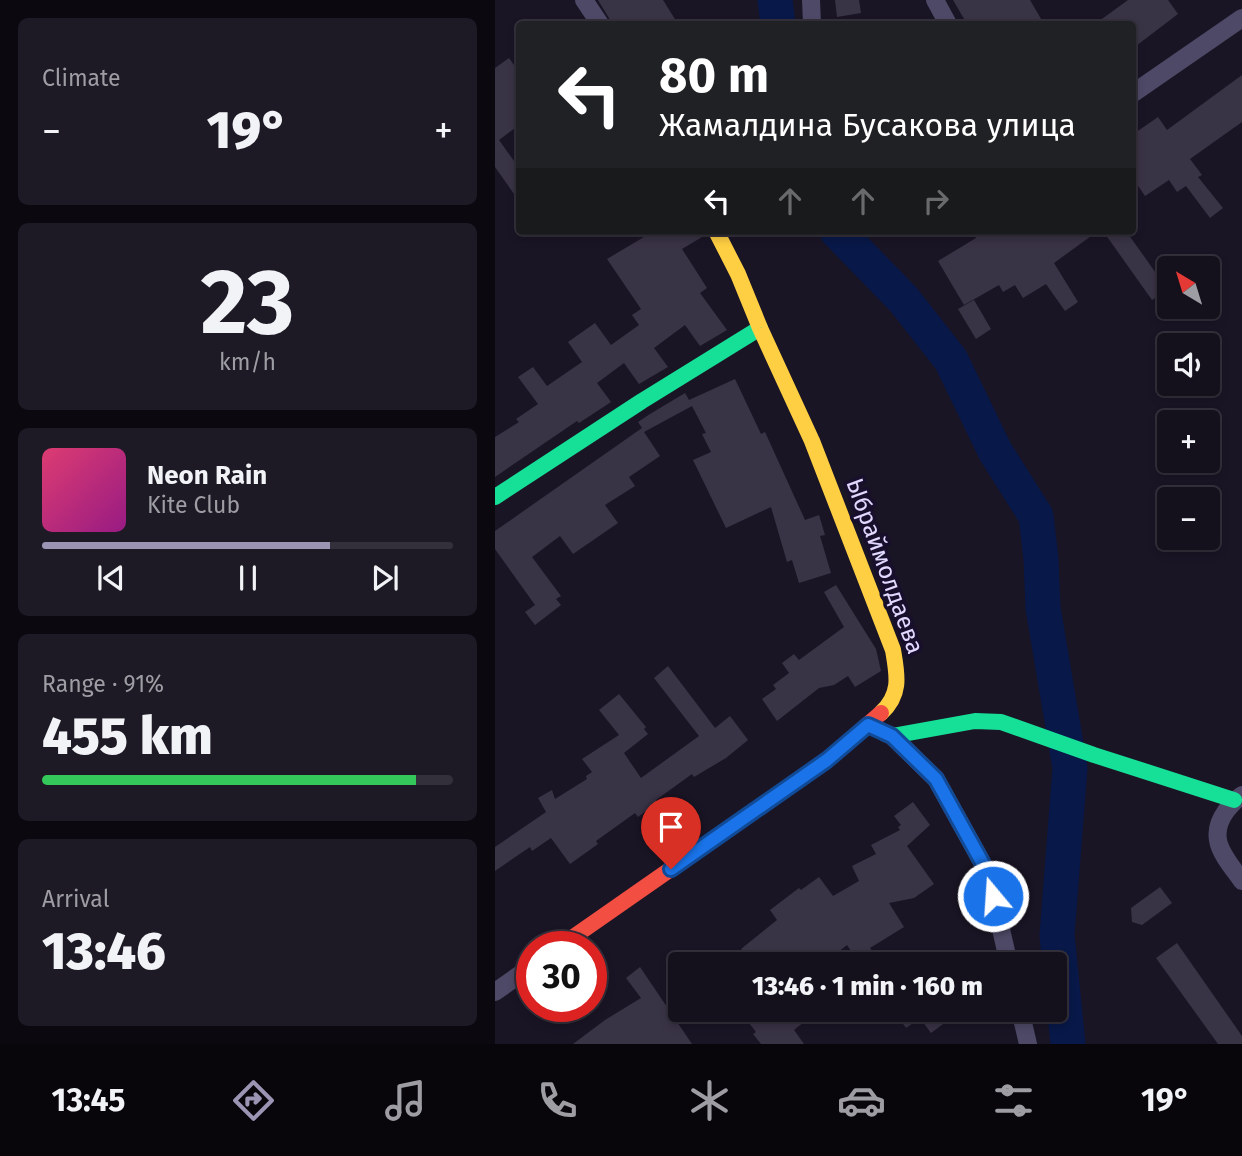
<!DOCTYPE html>
<meta charset="utf-8">
<style>
:root{--surface:#14101c;--page:#1d1925;--text:#f1f3f6;--muted:#9d9da3;--line:#33303b;--accent:#9b94b3}
body{margin:0;font-family:"Fira Sans",sans-serif;background:var(--page);color:var(--text);height:100vh;display:flex;flex-direction:column;font-size:26px;white-space:nowrap}
*{box-sizing:border-box;margin:0}
p{font-size:23px;color:var(--muted)}
.icon{flex:none;width:38px;height:38px;fill:none;stroke:currentColor;stroke-width:2;stroke-linecap:round;stroke-linejoin:round}
.map{position:relative;flex:1;overflow:hidden}
.side{display:flex;flex-direction:column;gap:18px;padding:18px;background:#0b090f;width:495px}
.side>*{flex:none}
.guide{position:absolute;left:21px;top:21px;width:620px;height:214px;border-radius:7px;box-shadow:0 4px 10px #0003,0 0 0 2px var(--line);background:#202124;color:#fff;overflow:hidden}
.needle{width:46px;rotate:322deg}
.fabs{position:absolute;left:662px;top:256px;display:grid;gap:14px}
.fabs a{display:grid;place-items:center;width:63px;height:63px;border-radius:7px;background:var(--surface);box-shadow:0 4px 10px #0003,0 0 0 2px var(--line);font-size:35px}
.speed{position:absolute;left:21px;top:931px;display:flex;gap:14px;font-size:35px;font-weight:700;text-align:center}
.speed>*{display:grid;place-content:center;width:91px;height:91px;border-radius:50%;background:var(--surface);box-shadow:0 4px 10px #0003,0 0 0 2px var(--line);line-height:1}
.speed .limit{border:10px solid #d22;background:#fff;color:#111}
.pin{position:absolute;display:grid;place-items:center;width:60px;height:60px;color:#fff;margin:-72px -30px;border-radius:50% 50% 50% 0;rotate:-45deg;box-shadow:0 0 7px #0007}
.pin .icon{rotate:45deg}
.me{position:absolute;width:77px;margin:-38px;rotate:342deg;stroke-linejoin:round;filter:drop-shadow(0 0 5px #0008)}
.turn{display:flex;align-items:center;gap:24px;height:147px;padding:0 28px;font-size:32px}
.turn .icon{width:91px;height:91px;stroke-width:2.5}
.turn b{display:block;font-size:49px;line-height:60px}
.lanes{display:flex;align-items:center;height:66px;padding:0 28px;background:#0003;justify-content:center;gap:35px;direction:ltr}
.lanes .off{opacity:.35}
.big{font-size:52px;font-weight:800;line-height:1.1}
.side .tile{flex:1;display:flex;flex-direction:column;justify-content:center;gap:10px;min-width:0;padding:0 24px;border-radius:10px;background:var(--page)}
.side .dial{align-items:center;gap:0}
.dial b{font-size:91px;line-height:1}
.song{display:flex;align-items:center;gap:21px}
.cover{width:84px;height:84px;border-radius:10px;background:linear-gradient(135deg,hsl(340 70% 55%),hsl(310 70% 35%))}
.played{height:7px;border-radius:4px;background:linear-gradient(90deg,var(--accent) 70%,var(--line) 70%)}
.keys{display:flex;justify-content:space-around;direction:ltr}
.heat{display:flex;justify-content:space-between;align-items:center;font-size:38px;direction:ltr}
.charge{height:10px;border-radius:5px;background:linear-gradient(90deg,#34c759 91%,var(--line) 0)}
.trip{position:absolute;left:173px;top:952px;width:399px;height:70px;border-radius:7px;background:var(--surface);box-shadow:0 4px 10px #0003,0 0 0 2px var(--line);font-weight:800;line-height:70px;text-align:center}
.tab-bar{display:flex;height:112px;justify-content:space-around;align-items:center;background:#08060b;color:var(--muted)}
.tab-bar .icon{width:49px;height:49px}
.tab-bar .on{color:var(--accent)}
.tab-bar b{font-size:32px;color:var(--text)}
main{display:flex;flex:1;min-height:0}
.map>svg:first-child{display:block}
</style>
<main>
<section class="side">
<div class="tile"><p>Climate</p>
<div class="heat"><a>−</a><b class="big">19°</b><a>+</a></div>
</div>
<div class="tile dial"><b>23</b><p>km/h</p></div>
<div class="tile">
<div class="song"><i class="cover"></i><div><b>Neon Rain</b><p>Kite Club</p></div></div>
<div class="played"></div>
<div class="keys"><svg class="icon" aria-label="previous" viewBox="0 0 24 24"><path d="M18 5L8 12l10 7zM5 5v14"/></svg><svg class="icon" aria-label="pause" viewBox="0 0 24 24"><path d="M8 5v14M16 5v14"/></svg><svg class="icon" aria-label="next" viewBox="0 0 24 24"><path d="M6 5l10 7-10 7zM19 5v14"/></svg></div>
</div>
<div class="tile"><p>Range · 91%</p><b class="big">455 km</b><div class="charge"></div></div>
<div class="tile"><p>Arrival</p><b class="big">13:46</b></div>
</section>
<div class="map">
<svg width="747" height="1044" viewBox="0 0 747 1044">
<rect width="100%" height="100%" fill="#1a1525"/>
<g fill="none" stroke-linecap="round" stroke-linejoin="round">
<path stroke="#081848" stroke-width="35" d="M 280,0 L 283,24
M 342,231 L 409,300 L 456,360 L 500,451 L 541,516 L 546,559 L 548,608 L 575,768 L 562,935 L 573,1044"/>
</g>
<path fill="#393346" d="M 103,0 L 168,0 L 183,24 L 116,24 L 114,18 Z
M 340,0 L 364,0 L 366,13 L 342,17 Z
M 458,0 L 535,0 L 549,24 L 472,24 Z
M 633,0 L 673,0 L 683,14 L 637,49 L 637,24 L 600,24 Z
M 14,58 L 24,72 L 24,125 L 4,140 L 24,168 L 24,201 L 0,167 L 0,68 Z
M 747,75 L 747,122 L 695,159 L 707,175 L 703,177 L 728,208 L 715,218 L 691,186 L 682,192 L 674,180 L 650,196 L 637,177 L 637,135 L 663,117 L 672,130 Z
M 159,231 L 205,231 L 207,237 L 187,249 L 212,288 L 205,293 L 232,330 L 205,346 L 190,325 L 159,348 L 173,367 L 144,384 L 129,363 L 102,383 L 116,402 L 84,423 L 82,421 L 0,477 L 0,437 L 24,422 L 21,419 L 43,404 L 23,377 L 38,367 L 52,386 L 87,362 L 73,342 L 100,323 L 116,345 L 144,325 L 137,315 L 146,309 L 112,259 Z
M 477,231 L 603,231 L 559,263 L 583,302 L 570,311 L 551,284 L 528,298 L 520,285 L 508,292 L 504,285 L 469,305 L 443,261 L 481,238 Z
M 608,231 L 631,231 L 673,290 L 657,300 Z
M 479,300 L 496,329 L 481,339 L 463,309 Z
M 240,379 L 266,434 L 270,432 L 310,520 L 324,515 L 330,535 L 325,536 L 336,573 L 304,583 L 297,560 L 292,562 L 276,507 L 231,528 L 198,460 L 216,452 L 207,434 L 211,433 L 197,406 L 149,432 L 165,456 L 134,477 L 140,486 L 110,505 L 123,523 L 78,554 L 65,536 L 37,557 L 66,596 L 61,599 L 66,605 L 40,625 L 30,612 L 40,605 L 0,549 L 0,531 L 147,428 L 143,422 L 155,414 L 190,393 L 194,400 Z
M 341,585 L 381,649 L 386,671 L 360,687 L 353,676 L 339,685 L 324,688 L 282,721 L 267,699 L 281,689 L 278,685 L 294,673 L 287,663 L 299,654 L 304,660 L 349,627 L 329,592 Z
M 173,666 L 220,728 L 235,716 L 253,740 L 231,758 L 199,777 L 197,774 L 161,800 L 162,803 L 143,817 L 140,813 L 101,841 L 103,844 L 75,864 L 56,838 L 37,851 L 35,847 L 0,871 L 0,847 L 51,812 L 43,798 L 57,790 L 60,799 L 92,779 L 91,776 L 97,772 L 87,759 L 124,735 L 104,710 L 124,694 L 151,727 L 149,729 L 153,734 L 129,753 L 146,778 L 204,736 L 159,678 Z
M 418,802 L 435,825 L 412,846 L 439,884 L 419,898 L 394,903 L 409,927 L 375,948 L 387,964 L 365,964 L 352,945 L 328,964 L 258,964 L 246,949 L 282,920 L 275,910 L 304,888 L 306,890 L 324,877 L 338,896 L 364,881 L 357,866 L 381,854 L 376,845 L 405,830 L 403,827 L 406,825 L 399,816 Z
M 665,887 L 677,903 L 647,925 L 637,922 L 636,908 Z
M 682,943 L 747,1036 L 747,1044 L 723,1044 L 661,958 Z
M 145,967 L 197,1044 L 78,1044 L 110,1020 L 146,998 L 131,978 Z
M 244,1010 L 324,1010 L 299,1030 L 309,1044 L 266,1044 L 258,1034 L 261,1032 Z
M 398,1010 L 467,1010 L 436,1033 L 425,1018 L 411,1028 Z"/>
<g fill="none" stroke-linecap="round" stroke-linejoin="round">
<path stroke="#4e4966" stroke-width="18" d="M 89,0 L 105,24
M 316,0 L 317,24
M 440,0 L 453,24
M 637,94 L 747,18
M 390,733 L 397,736 L 441,779 L 493,873 L 514,964
M 747,795 C 740,800 736,805 731,811 C 711,839 730,857 747,881
M 0,992 L 37,966
M 525,1010 L 533,1044"/>
<path stroke="#16e098" stroke-width="16" d="M 0,497 L 147,401 L 265,328
M 397,736 L 480,721 L 506,722 L 599,755 L 739,800"/>
<path stroke="#ffcf43" stroke-width="16" d="M 221,231 L 243,274 L 265,328 L 317,441 L 398,650 C 402,674 407,694 386,713"/>
<path stroke="#f24e42" stroke-width="16" d="M 64,947 L 332,760 L 386,713"/>
</g>
<g fill="none" stroke-linecap="round" stroke-linejoin="round">
<g stroke="#114b97" stroke-width="18">
<path id="route" d="M 176,869 L 332,760 L 373,725 L 397,736 L 441,779 L 493,873 L 498,896"/>
</g>
<use href="#route" stroke="#1a73e8" stroke-width="12"/>
</g>
<g text-anchor="middle" dominant-baseline="central" stroke-width="7" stroke-linejoin="round" paint-order="stroke">
<g font-size="24" fill="#e1d9ff" stroke="#170f2b">
<text transform="translate(390 566) rotate(70)">Ыбраймолдаева</text>
</g>
</g>
</svg>
<div class="fabs">
<a><svg class="needle" viewBox="-14 -14 28 28"><path d="M0-13l5 13h-10z" fill="#e53935"/><path d="M0 13l5-13h-10z" fill="#9d9da3"/></svg></a>
<a><svg class="icon" aria-label="sound" viewBox="0 0 24 24"><path d="M4 9h4l5-4v14l-5-4H4zM17 9q2 3 0 6"/></svg></a>
<a>+</a>
<a>−</a>
</div>
<div class="speed"><div class="limit">30</div></div>
<div class="pin" style="left:176px;top:869px;background:#d93025"><svg class="icon" aria-label="arrive" viewBox="0 0 24 24"><path d="M6 21V4h12l-3 4 3 4H6"/></svg></div>
<svg class="me" style="left:498px;top:896px" viewBox="-20 -20 40 40"><circle r="17" fill="#1a73e8" stroke="#fff" stroke-width="3"/><path d="M0-11L8 9 0 5-8 9z" fill="#fff"/></svg>
<div class="trip">13:46 · 1 min · 160 m</div>
<div class="guide">
<div class="turn"><svg class="icon" aria-label="left" viewBox="0 0 24 24"><path d="M17 20v-9H6M10 6l-5 5 5 5"/></svg><div><b>80 m</b>Жамалдина Бусакова улица</div></div>
<div class="lanes"><svg class="icon" aria-label="left" viewBox="0 0 24 24"><path d="M17 20v-9H6M10 6l-5 5 5 5"/></svg><svg class="icon off" aria-label="ahead" viewBox="0 0 24 24"><path d="M12 20V5M6 11l6-6 6 6"/></svg><svg class="icon off" aria-label="ahead" viewBox="0 0 24 24"><path d="M12 20V5M6 11l6-6 6 6"/></svg><svg class="icon off" aria-label="right" viewBox="0 0 24 24"><path d="M7 20v-9h11M14 6l5 5-5 5"/></svg></div>
</div>
</div>
</main>
<nav class="tab-bar">
<b>13:45</b>
<svg class="icon on" aria-label="directions" viewBox="0 0 24 24"><path d="M12 3l9 9-9 9-9-9zM9 14v-3h6M13 9l2 2-2 2"/></svg>
<svg class="icon" aria-label="music" viewBox="0 0 24 24"><path d="M9 18V5l10-2v13"/><circle cx="6" cy="18" r="3"/><circle cx="16" cy="16" r="3"/></svg>
<svg class="icon" aria-label="phone" viewBox="0 0 24 24"><path d="M5 4h4l2 5-3 2q2 4 5 5l2-3 5 2v4C11 20 4 13 5 4z"/></svg>
<svg class="icon" aria-label="climate" viewBox="0 0 24 24"><path d="M12 3v18M4 7l16 10M4 17L20 7"/></svg>
<svg class="icon" aria-label="car" viewBox="0 0 24 24"><path d="M5 17H2v-5l4-1 3-4h7l3 4 3 1v5h-3M9 17h6M6 11h13"/><circle cx="7" cy="17" r="2"/><circle cx="17" cy="17" r="2"/></svg>
<svg class="icon" aria-label="filters" viewBox="0 0 24 24"><path d="M4 7h16M4 17h16"/><circle cx="9" cy="7" r="2"/><circle cx="15" cy="17" r="2"/></svg>
<b>19°</b>
</nav>
